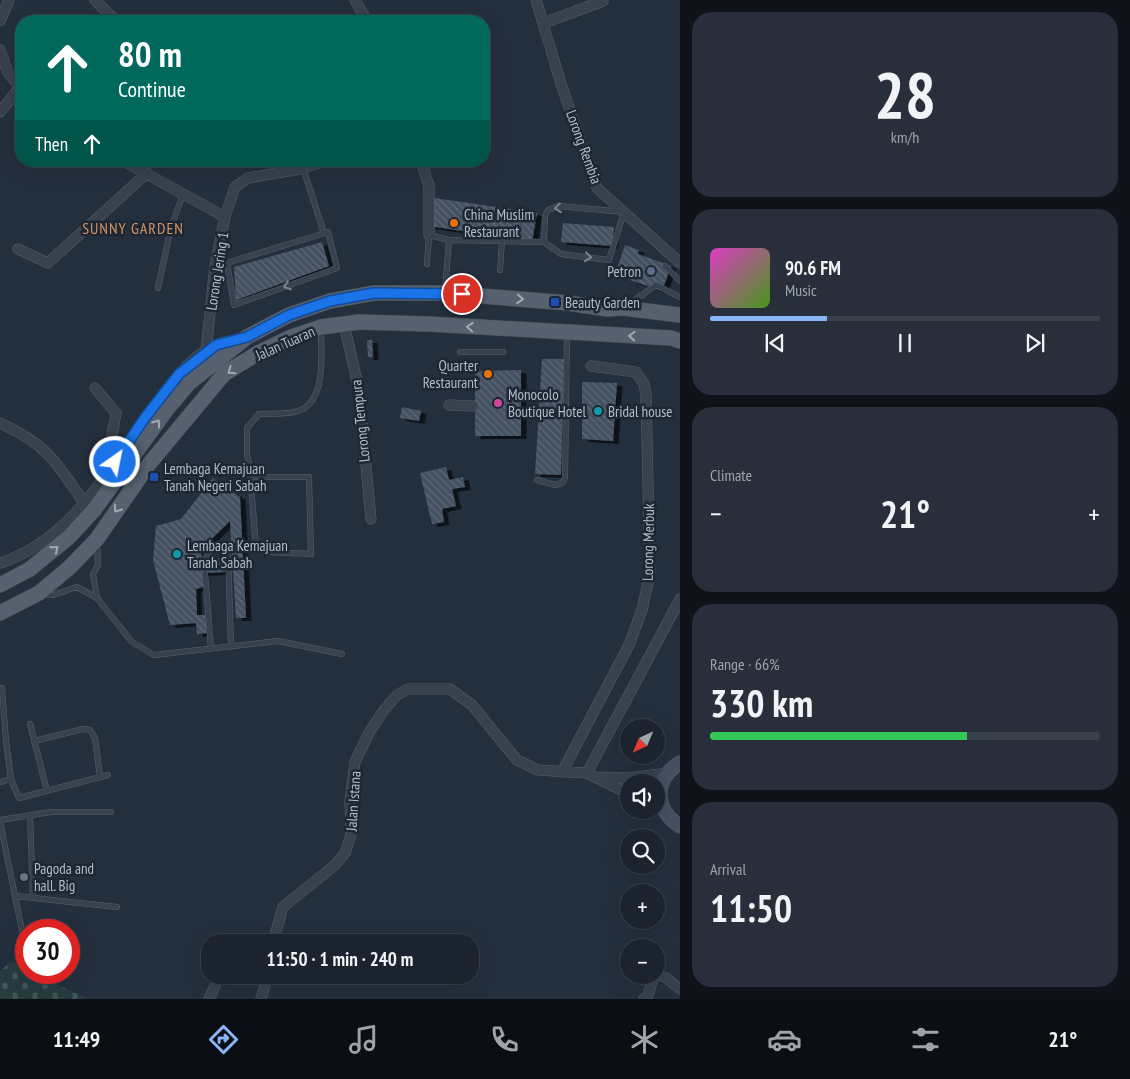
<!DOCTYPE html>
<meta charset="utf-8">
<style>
:root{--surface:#1b232e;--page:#282f3a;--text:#f1f3f6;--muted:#a0a4aa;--line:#39404a;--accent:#8ab4f8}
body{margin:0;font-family:"PT Sans Narrow",sans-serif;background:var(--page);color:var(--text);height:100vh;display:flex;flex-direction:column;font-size:19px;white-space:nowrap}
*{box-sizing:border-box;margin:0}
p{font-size:16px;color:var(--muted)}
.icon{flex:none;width:28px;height:28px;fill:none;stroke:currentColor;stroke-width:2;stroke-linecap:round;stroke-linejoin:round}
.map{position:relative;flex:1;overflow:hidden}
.sheet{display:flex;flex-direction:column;gap:12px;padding:12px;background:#0f1319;width:450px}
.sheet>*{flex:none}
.guide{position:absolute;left:15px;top:15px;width:475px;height:152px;border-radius:20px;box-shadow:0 5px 20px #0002,0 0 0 1px var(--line);background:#00695c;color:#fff;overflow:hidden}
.needle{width:32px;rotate:224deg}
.fabs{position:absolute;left:620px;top:719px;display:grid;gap:10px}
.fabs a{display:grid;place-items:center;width:45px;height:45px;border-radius:50%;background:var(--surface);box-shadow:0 5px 20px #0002,0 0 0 1px var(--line);font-size:25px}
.speed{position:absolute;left:15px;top:919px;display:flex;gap:10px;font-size:25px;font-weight:700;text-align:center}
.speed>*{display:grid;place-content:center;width:65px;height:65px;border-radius:50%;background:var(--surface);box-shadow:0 5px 20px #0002,0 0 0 1px var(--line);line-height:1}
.speed .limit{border:8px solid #d22;background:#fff;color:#111}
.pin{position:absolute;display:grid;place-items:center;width:42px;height:42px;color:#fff;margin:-21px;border:2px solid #fff;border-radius:50%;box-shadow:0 1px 5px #0007}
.me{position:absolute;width:55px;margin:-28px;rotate:33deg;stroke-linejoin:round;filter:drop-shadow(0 0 4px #0008)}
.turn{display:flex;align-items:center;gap:18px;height:105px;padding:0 20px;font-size:22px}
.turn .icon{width:65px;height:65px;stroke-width:2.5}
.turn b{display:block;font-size:35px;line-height:42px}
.then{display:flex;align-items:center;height:48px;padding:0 20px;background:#0003;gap:10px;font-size:19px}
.big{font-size:38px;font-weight:700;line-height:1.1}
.sheet .card{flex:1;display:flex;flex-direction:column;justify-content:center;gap:8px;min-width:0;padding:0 18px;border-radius:20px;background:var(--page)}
.sheet .dial{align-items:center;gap:0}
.dial b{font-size:65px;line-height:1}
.song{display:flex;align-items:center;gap:15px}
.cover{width:60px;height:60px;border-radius:8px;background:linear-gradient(135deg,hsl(310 70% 55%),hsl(100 70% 35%))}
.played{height:5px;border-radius:2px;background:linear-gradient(90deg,var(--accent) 30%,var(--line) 30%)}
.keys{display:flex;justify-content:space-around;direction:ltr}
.heat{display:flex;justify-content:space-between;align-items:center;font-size:28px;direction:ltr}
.charge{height:8px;border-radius:4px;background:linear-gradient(90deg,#34c759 66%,var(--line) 0)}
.trip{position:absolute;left:201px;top:934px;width:278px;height:50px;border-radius:20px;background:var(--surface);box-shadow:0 5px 20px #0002,0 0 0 1px var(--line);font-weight:700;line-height:50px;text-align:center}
.dock{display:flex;height:80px;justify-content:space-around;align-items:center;background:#0b0e12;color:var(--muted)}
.dock .icon{width:35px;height:35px}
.dock .on{color:var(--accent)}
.dock b{font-size:22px;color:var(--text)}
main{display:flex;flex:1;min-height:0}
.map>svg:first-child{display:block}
</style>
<main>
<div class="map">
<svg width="680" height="999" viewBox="0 0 680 999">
<defs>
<pattern id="cemetery-stones" width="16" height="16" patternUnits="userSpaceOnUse" patternTransform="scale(1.25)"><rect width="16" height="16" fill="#263c3f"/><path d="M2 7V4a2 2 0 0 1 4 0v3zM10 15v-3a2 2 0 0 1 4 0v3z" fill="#435659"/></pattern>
<pattern id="building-back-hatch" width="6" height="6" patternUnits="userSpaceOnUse" patternTransform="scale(1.25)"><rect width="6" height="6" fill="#455162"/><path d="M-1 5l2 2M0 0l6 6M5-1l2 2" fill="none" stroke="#5d6877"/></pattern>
<filter id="shadow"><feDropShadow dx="5.5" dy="3" stdDeviation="0" flood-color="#0009"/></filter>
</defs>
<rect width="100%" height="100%" fill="#242f3e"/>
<path fill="url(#cemetery-stones)" d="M 12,961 L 26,968 L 26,972 L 34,973 L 88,999 L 0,999 L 0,971 Z"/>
<path fill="url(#building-back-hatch)" filter="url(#shadow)" d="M 434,198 L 537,213 L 532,242 L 430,226 Z
M 563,223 L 614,227 L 612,246 L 561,242 Z
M 322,242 L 329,266 L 236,300 L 234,267 Z
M 625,245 L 639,250 L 638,254 L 671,266 L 662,291 L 630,280 L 631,277 L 616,272 Z
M 367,340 L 372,340 L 373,357 L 368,357 Z
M 542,359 L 564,359 L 561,475 L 535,474 Z
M 521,370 L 521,436 L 475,436 L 475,371 Z
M 582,382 L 617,383 L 613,441 L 582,439 Z
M 402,407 L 421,411 L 419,421 L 400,418 Z
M 446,467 L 449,480 L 463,477 L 465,487 L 452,489 L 456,506 L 442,509 L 444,522 L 432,524 L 420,473 Z
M 213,478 L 240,497 L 246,618 L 236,618 L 230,521 L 200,550 L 202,558 L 224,558 L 225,572 L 203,573 L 203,587 L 196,589 L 197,615 L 205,615 L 208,633 L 197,634 L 196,623 L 170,625 L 153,560 L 156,526 L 181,519 Z"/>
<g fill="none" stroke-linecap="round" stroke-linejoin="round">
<g stroke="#565f6c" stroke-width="6">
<path id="lane" d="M 303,168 L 324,233
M 427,264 L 429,235 L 449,240 L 544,242 L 561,254 L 609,260 L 624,212 L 558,206 L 548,210 L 545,216 L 544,242
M 215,266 L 227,263 L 328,232 L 337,268 L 234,305 L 227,263
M 665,266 L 680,281
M 500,270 L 502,241
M 158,288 L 171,227 L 183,195
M 445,292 L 449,240
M 628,305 L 656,285 L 680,297
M 460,352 L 503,352
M 250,472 L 256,547 L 268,552 L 311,554 L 309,477 L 252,477 L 247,455 L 247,428 L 259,414 C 271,413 287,415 298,411 C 327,402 321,353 321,330
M 537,480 L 555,485 L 562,483 L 565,478 L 567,333
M 205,558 L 211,550 L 222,545 L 228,552 L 231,645
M 205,573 L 211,648
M 44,594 L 53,595 L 77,587 L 97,598 L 132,642 L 154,655 L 278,641 L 342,654
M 97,598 L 93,574 L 98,565 L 97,543
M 2,688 L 6,741 L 11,779
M 30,724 L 47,791
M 34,741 L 83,729 L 90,730 L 95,738 L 100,777
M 0,782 L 11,779 L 19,798 L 108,775
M 30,815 L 33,898
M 0,820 L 51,812 L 111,812
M 0,822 L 26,950
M 15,896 L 117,907"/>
</g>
<g stroke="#565f6c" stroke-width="11">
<path id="street" d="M 95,0 L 116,21
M 355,0 L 367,21
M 536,0 L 562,87 L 597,188 L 680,263
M 0,21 L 9,0
M 544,23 L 603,1
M 0,50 L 8,73 L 21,88
M 0,112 L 20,87
M 123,161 L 225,217 L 215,266 L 206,351
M 421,161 L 429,186 L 429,235
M 225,217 L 235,187 L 248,178 L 300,169 L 324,161
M 18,249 L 48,263 L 147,173
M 344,324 L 359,390 L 371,519
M 95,388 L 116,413 L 112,436 L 115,462
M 449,405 L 473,406
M 0,423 C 48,445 56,462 85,504
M 0,563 C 79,538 116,454 163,394 C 177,376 194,354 216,345 C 224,341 233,341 242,339
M 562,772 L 629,645 L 642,610 L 650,574 L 646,394 L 644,384 L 636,372 L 591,366
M 587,773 L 680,599
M 596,777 L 629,778 L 668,773
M 273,942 L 283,907 L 335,865 L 345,853 L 351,835 L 350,802 L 355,762 L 370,731 L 384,710 L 397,695 L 408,689 L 450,689 L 472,705 L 517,760 L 538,770 L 587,773 L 629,794
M 656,974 L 666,978 L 680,989
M 209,999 L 215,986
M 261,999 L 268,975
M 644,999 L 648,996 L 654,975"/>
</g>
<g stroke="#565f6c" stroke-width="15">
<path id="secondary" d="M 680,763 C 653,779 654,810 680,826"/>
</g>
<g stroke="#414a57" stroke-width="16">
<path id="primary" d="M 0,585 L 30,569 L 69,537 L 94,510 L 167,409 L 189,383 L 247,337 L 289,315 L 330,301 L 374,293 L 445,293 L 568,303 L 607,309 L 623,308 L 680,315
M 0,613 L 39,593 L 70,567 L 97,539 L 149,464 L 224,374 L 258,353 L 291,337 L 321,327 L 359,322 L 429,324 L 671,338 L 680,341"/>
</g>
<use href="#lane" stroke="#38414e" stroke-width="5"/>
<use href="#street" stroke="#38414e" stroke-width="10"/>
<use href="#secondary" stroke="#465061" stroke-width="14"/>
<use href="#primary" stroke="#56606e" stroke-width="15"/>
</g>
<defs><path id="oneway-chevron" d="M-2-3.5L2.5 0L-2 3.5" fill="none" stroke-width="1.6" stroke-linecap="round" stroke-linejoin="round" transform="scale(1.25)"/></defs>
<g stroke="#7c8592">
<use href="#oneway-chevron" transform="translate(558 208) rotate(173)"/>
<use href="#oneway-chevron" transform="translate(588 257) rotate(7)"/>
<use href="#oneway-chevron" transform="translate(287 286) rotate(160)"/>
</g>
<g stroke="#a1aab7">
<use href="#oneway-chevron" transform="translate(520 299) rotate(5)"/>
<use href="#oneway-chevron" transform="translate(470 327) rotate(-176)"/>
<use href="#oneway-chevron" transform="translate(632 336) rotate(-177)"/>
<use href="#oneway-chevron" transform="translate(231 371) rotate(146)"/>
<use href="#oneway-chevron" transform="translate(157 423) rotate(-54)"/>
<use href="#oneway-chevron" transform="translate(117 509) rotate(125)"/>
<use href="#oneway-chevron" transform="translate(55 549) rotate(-40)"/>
</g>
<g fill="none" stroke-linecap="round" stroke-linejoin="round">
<g stroke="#114b97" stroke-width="12">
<path id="route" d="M 115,462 L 144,419 L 179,374 L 216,345 L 247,337 L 289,315 L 330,301 L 374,293 L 462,294"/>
</g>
<use href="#route" stroke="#1a73e8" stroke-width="9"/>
</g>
<g fill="#e8710a" stroke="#1d2633" stroke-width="2">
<circle cx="454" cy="223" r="5"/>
<circle cx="488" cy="374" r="5"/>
</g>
<circle fill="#5c6f8a" stroke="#1d2633" stroke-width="2" cx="651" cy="271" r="5"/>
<g fill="#1a4fb4" stroke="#1d2633" stroke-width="2">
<rect x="550" y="297" width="10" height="10" rx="2.5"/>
<rect x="149" y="472" width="10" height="10" rx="2.5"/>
</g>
<circle fill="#d1479c" stroke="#1d2633" stroke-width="2" cx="498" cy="403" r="5"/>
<g fill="#0f9aa8" stroke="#1d2633" stroke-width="2">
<circle cx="598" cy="411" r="5"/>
<circle cx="177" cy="554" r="5"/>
</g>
<circle fill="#6b7280" stroke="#1d2633" stroke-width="2" cx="24" cy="877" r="5"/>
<g text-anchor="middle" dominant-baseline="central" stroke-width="5" stroke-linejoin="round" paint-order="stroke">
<g font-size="15" fill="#b4bcc9" stroke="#1d2633">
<text transform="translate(584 147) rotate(70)">Lorong Rembia</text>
<text transform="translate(217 271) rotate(-81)">Lorong Jering 1</text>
<text transform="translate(285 343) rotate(-24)">Jalan Tuaran</text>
<text transform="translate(360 421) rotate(-96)">Lorong Tempura</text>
<text transform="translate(648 542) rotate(-89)">Lorong Merbuk</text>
<text transform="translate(353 801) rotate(-86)">Jalan Istana</text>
</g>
<g font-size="15" fill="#b4bcc9" stroke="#1d2633" text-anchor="start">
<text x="464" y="214">China Muslim<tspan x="464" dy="17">Restaurant</tspan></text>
<text x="641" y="271" text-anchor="end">Petron</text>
<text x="565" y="302">Beauty Garden</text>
<text x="478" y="365" text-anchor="end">Quarter<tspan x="478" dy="17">Restaurant</tspan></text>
<text x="508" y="394">Monocolo<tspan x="508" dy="17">Boutique Hotel</tspan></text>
<text x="608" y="411">Bridal house</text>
<text x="164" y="468">Lembaga Kemajuan<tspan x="164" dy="17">Tanah Negeri Sabah</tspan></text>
<text x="187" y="545">Lembaga Kemajuan<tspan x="187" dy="17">Tanah Sabah</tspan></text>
<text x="34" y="868">Pagoda and<tspan x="34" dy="17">hall. Big</tspan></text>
</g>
<g font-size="16" letter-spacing="1" fill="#d59563" stroke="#1d2633">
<text x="133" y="228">SUNNY GARDEN</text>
</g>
</g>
</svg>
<div class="fabs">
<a><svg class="needle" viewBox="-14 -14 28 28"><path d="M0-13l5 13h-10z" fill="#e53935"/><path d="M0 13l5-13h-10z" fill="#a0a4aa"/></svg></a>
<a><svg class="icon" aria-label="sound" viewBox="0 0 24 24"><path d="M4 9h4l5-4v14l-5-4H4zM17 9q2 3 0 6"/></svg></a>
<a><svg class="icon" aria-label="search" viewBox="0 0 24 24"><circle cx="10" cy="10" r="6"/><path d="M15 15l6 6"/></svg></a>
<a>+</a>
<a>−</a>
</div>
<div class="speed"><div class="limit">30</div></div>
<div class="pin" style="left:462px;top:294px;background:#d93025"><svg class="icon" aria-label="arrive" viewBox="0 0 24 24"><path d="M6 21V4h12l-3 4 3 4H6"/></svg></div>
<svg class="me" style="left:115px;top:462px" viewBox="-20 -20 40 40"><circle r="17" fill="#1a73e8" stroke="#fff" stroke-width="3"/><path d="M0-11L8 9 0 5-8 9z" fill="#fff"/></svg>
<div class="trip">11:50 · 1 min · 240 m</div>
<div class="guide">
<div class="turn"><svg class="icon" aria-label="ahead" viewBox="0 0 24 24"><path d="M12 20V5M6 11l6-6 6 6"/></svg><div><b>80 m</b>Continue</div></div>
<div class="then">Then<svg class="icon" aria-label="ahead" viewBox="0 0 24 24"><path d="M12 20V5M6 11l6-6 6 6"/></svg></div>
</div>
</div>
<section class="sheet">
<div class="card dial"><b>28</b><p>km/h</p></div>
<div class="card">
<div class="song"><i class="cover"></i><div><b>90.6 FM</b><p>Music</p></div></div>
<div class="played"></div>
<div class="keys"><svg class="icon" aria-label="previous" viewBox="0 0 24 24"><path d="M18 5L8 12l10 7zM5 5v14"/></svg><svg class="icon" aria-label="pause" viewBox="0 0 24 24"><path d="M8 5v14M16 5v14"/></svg><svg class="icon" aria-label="next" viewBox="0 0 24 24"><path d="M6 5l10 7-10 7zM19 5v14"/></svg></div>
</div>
<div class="card"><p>Climate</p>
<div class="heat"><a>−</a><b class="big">21°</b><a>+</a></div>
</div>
<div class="card"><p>Range · 66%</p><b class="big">330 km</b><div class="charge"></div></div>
<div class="card"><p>Arrival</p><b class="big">11:50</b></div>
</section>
</main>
<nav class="dock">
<b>11:49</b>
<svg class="icon on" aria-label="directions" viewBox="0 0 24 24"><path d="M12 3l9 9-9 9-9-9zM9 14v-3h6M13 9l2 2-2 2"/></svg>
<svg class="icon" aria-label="music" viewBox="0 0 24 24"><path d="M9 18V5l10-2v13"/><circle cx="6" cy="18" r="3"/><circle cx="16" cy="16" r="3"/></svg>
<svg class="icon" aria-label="phone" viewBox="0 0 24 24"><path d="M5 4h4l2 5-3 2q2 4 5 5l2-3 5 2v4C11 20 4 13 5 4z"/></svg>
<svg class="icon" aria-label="climate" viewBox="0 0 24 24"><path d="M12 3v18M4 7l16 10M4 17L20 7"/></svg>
<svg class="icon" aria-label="car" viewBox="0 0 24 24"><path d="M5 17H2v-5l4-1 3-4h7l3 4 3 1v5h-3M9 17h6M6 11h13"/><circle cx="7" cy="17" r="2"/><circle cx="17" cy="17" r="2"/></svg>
<svg class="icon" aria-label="filters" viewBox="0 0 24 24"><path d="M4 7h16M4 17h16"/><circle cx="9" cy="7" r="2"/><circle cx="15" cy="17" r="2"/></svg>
<b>21°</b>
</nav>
